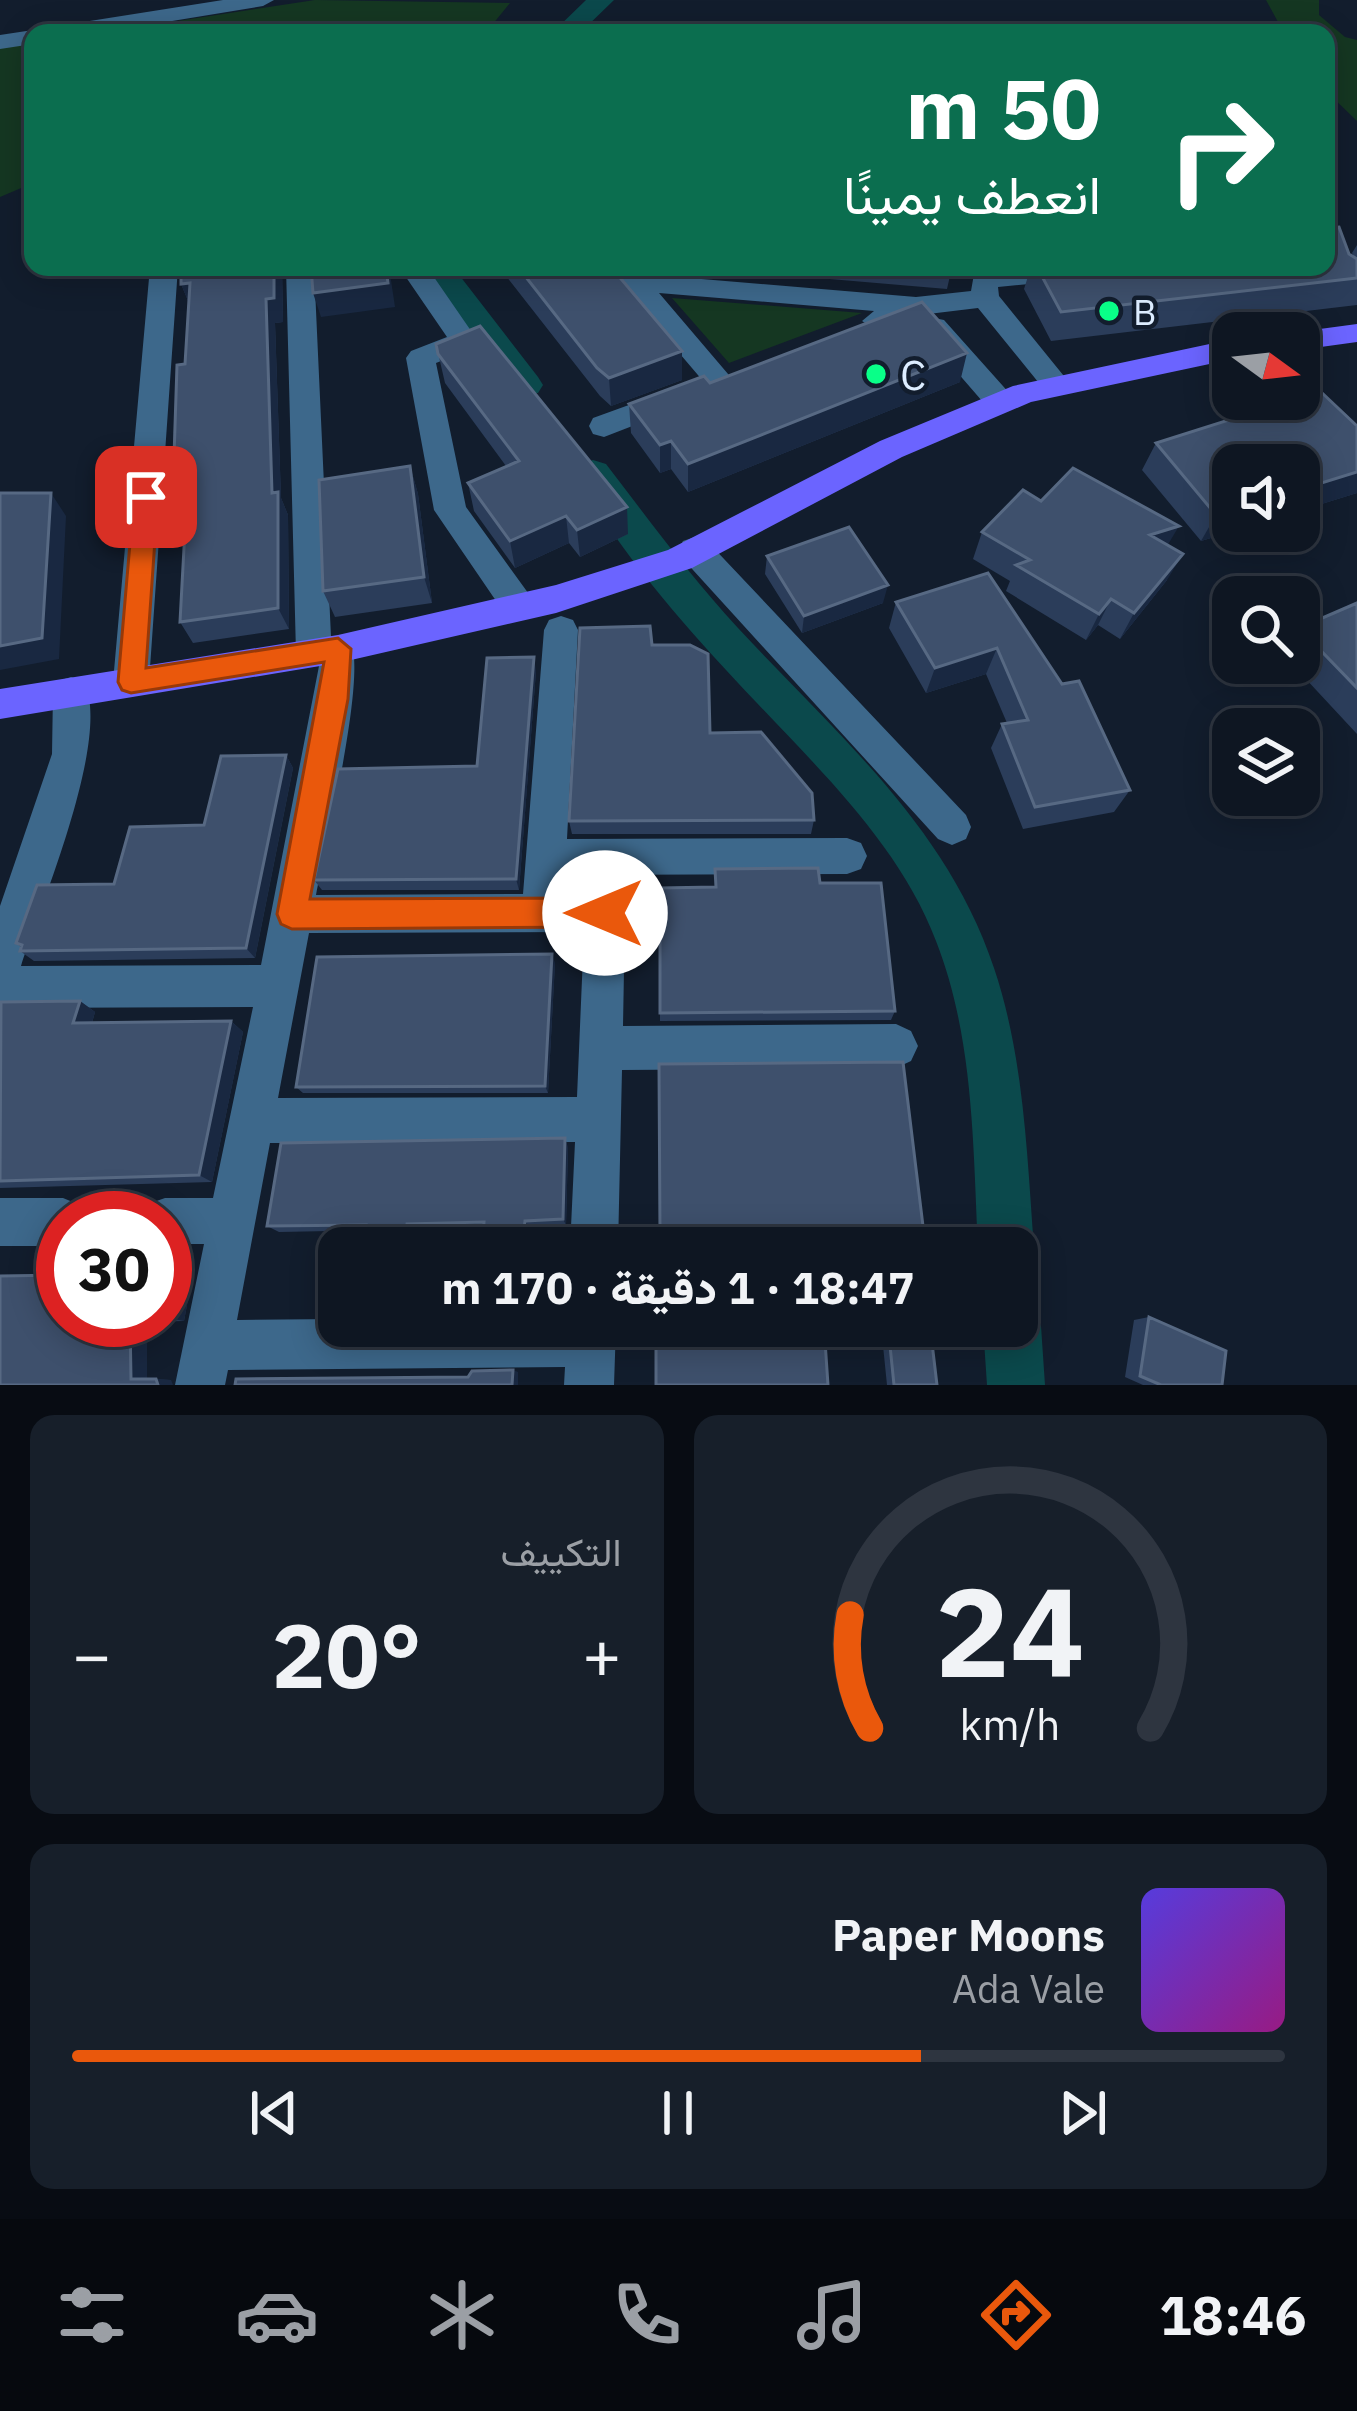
<!DOCTYPE html>
<html lang="ar">
<meta charset="utf-8">
<style>
:root{--surface:#0e1622;--page:#171f2a;--text:#f1f3f6;--muted:#9b9fa5;--line:#2e3540;--accent:#ea580c}
body{margin:0;font-family:"IBM Plex Sans",Vazirmatn,sans-serif;background:var(--page);color:var(--text);direction:rtl;height:100vh;display:flex;flex-direction:column;font-size:45px;white-space:nowrap}
*{box-sizing:border-box;margin:0}
p{font-size:39px;color:var(--muted)}
.icon{flex:none;width:66px;height:66px;fill:none;stroke:currentColor;stroke-width:2;stroke-linecap:round;stroke-linejoin:round}
.map{position:relative;height:1385px;overflow:hidden;direction:ltr}
.details{display:flex;flex-direction:column;gap:30px;padding:30px;background:#080c13;flex:1}
.details>*{flex:none}
.banner{position:absolute;left:24px;top:24px;width:1311px;height:252px;border-radius:24px;box-shadow:0 6px 30px #0003,0 0 0 3px var(--line);direction:rtl;background:#0b6e4f;color:#fff;overflow:hidden}
.needle{width:78px;rotate:105deg}
.tools{position:absolute;left:1212px;top:312px;display:grid;gap:24px}
.tools a{display:grid;place-items:center;width:108px;height:108px;border-radius:24px;background:var(--surface);box-shadow:0 6px 30px #0003,0 0 0 3px var(--line);font-size:60px}
.speed{position:absolute;left:36px;top:1191px;display:flex;gap:24px;font-size:60px;font-weight:700;text-align:center}
.speed>*{display:grid;place-content:center;width:156px;height:156px;border-radius:50%;background:var(--surface);box-shadow:0 6px 30px #0003,0 0 0 3px var(--line);line-height:1}
.speed .limit{border:18px solid #d22;background:#fff;color:#111}
.pin{position:absolute;display:grid;place-items:center;width:102px;height:102px;color:#fff;margin:-51px;border-radius:24px;box-shadow:0 6px 18px #0006}
.me{position:absolute;width:132px;margin:-66px;rotate:270deg;stroke-linejoin:round;filter:drop-shadow(0 0 9px #0008)}
.turn{display:flex;align-items:center;gap:42px;height:252px;padding:0 36px;font-size:54px}
.turn .icon{width:156px;height:156px;stroke-width:2.5}
.turn b{display:block;font-size:84px;line-height:102px}
.big{font-size:90px;font-weight:800;line-height:1.1}
.details .tile{flex:1;display:flex;flex-direction:column;justify-content:center;gap:18px;min-width:0;padding:0 42px;border-radius:24px;background:var(--page)}
.details .dial{align-items:center;gap:0}
.dial svg{height:312px;overflow:visible;fill:none;stroke:var(--line);stroke-width:7;stroke-linecap:round;text-anchor:middle}
.dial text{fill:var(--text);stroke:none}
.song{display:flex;align-items:center;gap:36px}
.cover{width:144px;height:144px;border-radius:18px;background:linear-gradient(135deg,hsl(250 70% 55%),hsl(310 70% 35%))}
.played{height:12px;border-radius:6px;background:linear-gradient(90deg,var(--accent) 70%,var(--line) 70%)}
.keys{display:flex;justify-content:space-around;direction:ltr}
.heat{display:flex;justify-content:space-between;align-items:center;font-size:66px;direction:ltr}
.details .tiles{flex:1;display:grid;gap:30px;grid-template-columns:1fr 1fr}
.tile:last-child{grid-column:span 2}
.trip{position:absolute;left:318px;top:1227px;width:720px;height:120px;border-radius:24px;background:var(--surface);box-shadow:0 6px 30px #0003,0 0 0 3px var(--line);font-weight:800;line-height:120px;text-align:center;direction:rtl}
.menu{display:flex;height:192px;justify-content:space-around;align-items:center;background:#06090e;color:var(--muted)}
.menu .icon{width:84px;height:84px}
.menu .on{color:var(--accent)}
.menu b{font-size:54px;color:var(--text)}
.map>svg:first-child{display:block}
</style>
<div class="map">
<svg width="1357" height="1385" viewBox="0 0 1357 1385">
<rect width="100%" height="100%" fill="#121d2d"/>
<path fill="#153722" d="M 315,0 L 510,3 L 492,25 L 495,33 L 99,33 Z
M 1266,0 L 1319,0 L 1319,15 L 1345,37 L 1357,40 L 1357,121 L 1326,91 L 1326,33 L 1284,33 Z
M 33,43 L 33,183 L 0,197 L 0,48 Z
M 672,298 L 862,313 L 729,363 Z"/>
<g fill="none" stroke-linecap="round" stroke-linejoin="round">
<path fill="#0b494c" fill-rule="evenodd" d="M 586,0 L 614,0 L 580,33 L 552,33 Z
M 420,267 L 453,267 L 538,377 L 543,385 L 538,393 L 514,393 Z
M 593,460 L 606,464 C 649,520 690,576 738,628 C 836,734 947,826 994,968 C 1024,1057 1027,1155 1034,1248 L 1026,1268 L 1017,1271 L 1017,1248 L 978,1248 C 973,1146 974,1038 936,941 C 901,848 823,773 756,702 C 690,632 622,557 575,473 L 580,464 Z
M 1017,1299 L 1032,1306 L 1041,1326 L 1045,1385 L 987,1385 L 983,1326 L 1017,1326 Z"/>
<path fill="#3d688b" fill-rule="evenodd" d="M 223,0 L 274,0 L 263,6 L 99,33 L 47,33 L 58,26 Z
M 33,30 L 41,33 L 33,33 L 33,44 L 0,49 L 0,35 Z
M 150,267 L 178,267 L 149,682 L 144,693 L 131,697 L 118,693 L 113,682 Z
M 286,267 L 314,267 L 331,637 L 350,639 C 368,673 325,848 316,895 L 523,894 L 544,630 L 549,620 L 561,616 L 573,620 L 578,630 L 567,839 L 847,838 L 861,843 L 867,856 L 861,869 L 847,874 L 564,875 L 563,894 L 605,894 L 619,899 L 625,913 L 623,1026 L 896,1024 L 911,1031 L 918,1046 L 911,1061 L 896,1068 L 622,1070 L 618,1248 L 570,1248 L 575,1142 L 270,1143 L 237,1320 L 339,1319 L 339,1326 L 616,1326 L 614,1385 L 564,1385 L 565,1367 L 228,1370 L 225,1385 L 175,1385 L 204,1244 L 165,1244 L 165,1218 L 143,1218 L 148,1204 L 165,1198 L 213,1198 L 253,1007 L 0,1008 L 0,906 L 52,754 L 53,692 L 58,681 L 71,677 L 84,681 C 112,738 41,904 21,966 L 261,965 L 319,666 L 302,663 L 296,653 ZM 584,932 L 577,1097 L 278,1098 L 309,933 Z
M 399,267 L 427,267 L 478,341 L 474,348 L 436,363 L 466,507 L 531,597 L 536,607 L 531,617 L 519,621 L 507,617 L 434,510 L 406,358 L 411,351 L 447,337 Z
M 621,267 L 637,268 L 642,274 L 916,297 L 971,291 L 974,274 L 984,271 L 1127,267 L 1113,276 L 998,287 L 999,296 L 1072,386 L 1057,396 L 1047,393 L 978,308 L 920,315 L 876,330 L 862,321 L 874,311 L 659,293 L 734,381 L 729,388 L 709,388 L 617,280 L 613,274 Z
M 934,318 L 944,320 L 1011,395 L 1015,402 L 1011,409 L 989,409 L 924,334 L 920,327 Z
M 673,389 L 688,399 L 684,406 L 604,437 L 593,434 L 589,426 L 593,418 Z
M 695,537 L 707,541 L 966,815 L 971,827 L 966,839 L 952,845 L 938,839 L 683,559 L 678,550 L 683,541 Z
M 0,1198 L 63,1198 L 80,1205 L 85,1218 L 63,1218 L 63,1246 L 0,1246 Z"/>
<path fill="#6b64ff" fill-rule="evenodd" d="M 1357,324 L 1357,342 L 1299,350 L 1299,333 L 1290,333 Z
M 1233,339 L 1233,359 L 1031,402 L 902,457 L 692,568 L 556,613 L 338,663 L 0,719 L 0,689 L 338,635 L 556,585 L 668,550 L 880,441 L 1013,386 Z"/>
</g>
<path fill="#2b3d5a" d="M 1357,245 L 1357,305 L 1051,341 L 1024,289 L 1031,267 L 1326,267 L 1349,254 L 1354,257 L 1352,253 Z
M 181,267 L 282,267 L 283,322 L 275,323 L 281,498 L 288,515 L 289,629 L 193,643 L 180,622 L 187,480 L 185,364 L 189,303 L 181,284 Z
M 499,267 L 611,267 L 682,351 L 682,380 L 611,406 L 600,396 Z
M 690,267 L 952,267 L 947,289 Z
M 436,344 L 628,534 L 580,557 L 569,543 L 515,568 L 474,511 L 468,483 L 506,466 L 445,383 Z
M 960,382 L 688,492 L 671,469 L 660,473 L 631,433 L 629,404 L 710,383 Z
M 1320,391 L 1357,426 L 1357,493 L 1299,511 L 1299,465 L 1233,465 L 1234,531 L 1201,541 L 1142,470 L 1156,443 Z
M 410,466 L 418,494 L 432,603 L 335,617 L 323,591 Z
M 1041,501 L 1168,545 L 1167,580 L 1120,639 L 1098,625 L 1086,640 L 1006,591 L 1010,581 L 973,559 L 982,532 Z
M 767,556 L 883,603 L 802,633 L 765,574 Z
M 988,573 L 1130,790 L 1114,812 L 1023,829 L 991,748 L 1002,724 L 1007,723 L 986,674 L 926,693 L 889,628 L 896,602 Z
M 1357,603 L 1357,734 L 1291,663 L 1299,663 L 1299,629 Z
M 652,645 L 710,733 L 814,820 L 811,834 L 572,834 L 569,821 Z
M 536,671 L 519,890 L 322,890 L 314,880 L 477,766 Z
M 286,755 L 293,768 L 255,958 L 34,961 L 20,951 L 21,947 L 16,943 L 114,884 L 204,825 Z
M 715,869 L 820,883 L 895,1011 L 891,1020 L 660,1021 L 660,888 L 715,887 Z
M 555,963 L 548,1093 L 303,1093 L 296,1087 Z
M 80,1001 L 95,1012 L 92,1023 L 231,1021 L 243,1032 L 212,1182 L 0,1188 L 0,1004 Z
M 659,1064 L 923,1226 L 916,1232 L 660,1239 Z
M 568,1147 L 566,1225 L 529,1226 L 528,1248 L 482,1248 L 484,1228 L 279,1232 L 267,1226 Z
M 165,1274 L 192,1278 L 184,1321 L 147,1322 L 147,1379 L 171,1380 L 0,1385 L 63,1320 L 165,1320 Z
M 1149,1317 L 1222,1385 L 1143,1385 L 1125,1377 L 1134,1320 Z
M 881,1326 L 930,1326 L 937,1385 L 887,1385 Z"/>
<path fill="#192841" d="M 274,267 L 282,267 L 283,322 L 275,323 L 281,498 L 288,515 L 289,629 L 278,608 L 272,493 L 266,299 Z
M 386,267 L 389,267 L 395,307 L 321,317 L 313,293 Z
M 190,283 L 191,308 L 181,284 Z
M 682,351 L 682,380 L 611,406 L 609,378 Z
M 967,353 L 960,382 L 688,492 L 688,464 Z
M 671,441 L 671,469 L 660,473 L 660,445 Z
M 189,455 L 200,478 L 186,480 L 174,457 Z
M 410,466 L 418,494 L 432,603 L 424,577 Z
M 1357,472 L 1357,493 L 1299,511 L 1299,490 Z
M 51,493 L 66,516 L 59,659 L 0,670 L 0,646 Z
M 627,507 L 628,534 L 580,557 L 577,530 Z
M 1233,510 L 1234,531 L 1201,541 L 1216,515 Z
M 566,516 L 569,543 L 515,568 L 510,541 Z
M 1179,526 L 1163,553 L 1150,535 Z
M 1183,554 L 1167,580 L 1120,639 L 1134,613 Z
M 888,585 L 883,603 L 802,633 L 804,616 Z
M 1111,599 L 1098,625 L 1086,640 L 1099,614 Z
M 997,648 L 986,674 L 926,693 L 935,668 Z
M 534,657 L 536,671 L 519,890 L 516,879 Z
M 286,755 L 293,768 L 255,958 L 246,948 Z
M 552,954 L 555,963 L 548,1093 L 545,1086 Z
M 80,1001 L 95,1012 L 89,1033 L 73,1023 Z
M 231,1021 L 243,1032 L 212,1182 L 199,1175 Z
M 565,1138 L 568,1147 L 566,1225 L 563,1219 Z
M 525,1221 L 529,1226 L 528,1248 L 522,1248 Z
M 407,1224 L 415,1230 L 413,1248 L 404,1248 Z
M 178,1274 L 192,1278 L 184,1321 L 169,1318 Z
M 130,1320 L 147,1322 L 147,1381 L 131,1379 Z
M 513,1370 L 518,1372 L 518,1385 L 512,1385 Z
M 156,1379 L 171,1380 L 173,1385 L 158,1385 Z"/>
<path fill="#3e506c" stroke="#576983" stroke-width="3" d="M 1339,227 L 1349,254 L 1357,259 L 1357,278 L 1061,312 L 1037,267 L 1326,267 L 1326,228 Z
M 181,267 L 274,267 L 274,298 L 266,299 L 272,493 L 278,492 L 278,608 L 180,622 L 189,455 L 174,457 L 177,365 L 185,364 L 190,283 L 181,284 Z
M 311,267 L 386,267 L 388,283 L 313,293 Z
M 518,267 L 611,267 L 682,351 L 609,378 L 597,368 Z
M 922,302 L 967,353 L 688,464 L 671,441 L 660,445 L 629,404 L 704,376 L 710,383 Z
M 480,326 L 627,507 L 577,530 L 566,516 L 510,541 L 468,483 L 519,461 L 438,354 L 436,344 Z
M 1320,391 L 1357,426 L 1357,472 L 1299,490 L 1299,465 L 1233,465 L 1233,510 L 1216,515 L 1156,443 Z
M 410,466 L 424,577 L 323,591 L 319,480 Z
M 1073,468 L 1179,526 L 1150,535 L 1183,554 L 1134,613 L 1111,599 L 1099,614 L 1016,565 L 1030,560 L 982,532 L 1023,490 L 1041,501 Z
M 0,493 L 51,493 L 42,638 L 0,646 Z
M 849,527 L 888,585 L 804,616 L 767,556 Z
M 988,573 L 1062,684 L 1079,681 L 1130,790 L 1035,807 L 1002,724 L 1028,720 L 997,648 L 935,668 L 896,602 Z
M 1357,603 L 1357,688 L 1299,628 Z
M 650,626 L 652,645 L 690,645 L 708,654 L 710,733 L 761,732 L 812,793 L 814,820 L 569,821 L 580,628 Z
M 534,657 L 516,879 L 314,880 L 338,769 L 477,766 L 487,658 Z
M 286,755 L 246,948 L 20,951 L 22,945 L 16,943 L 37,885 L 114,884 L 130,827 L 204,825 L 221,756 Z
M 818,868 L 820,883 L 881,883 L 895,1011 L 660,1013 L 660,888 L 716,887 L 715,869 Z
M 552,954 L 545,1086 L 296,1087 L 317,957 Z
M 80,1001 L 73,1023 L 231,1021 L 199,1175 L 0,1181 L 1,1002 Z
M 903,1062 L 923,1226 L 660,1234 L 659,1064 Z
M 565,1138 L 563,1219 L 525,1221 L 522,1248 L 482,1248 L 484,1222 L 407,1224 L 404,1248 L 363,1248 L 366,1225 L 267,1226 L 281,1143 Z
M 165,1274 L 178,1274 L 169,1318 L 165,1318 Z
M 63,1275 L 63,1320 L 130,1320 L 131,1379 L 156,1379 L 158,1385 L 0,1385 L 0,1276 Z
M 1149,1317 L 1226,1351 L 1222,1385 L 1161,1385 L 1140,1376 Z
M 656,1326 L 824,1326 L 828,1385 L 656,1385 Z
M 888,1326 L 930,1326 L 937,1385 L 894,1385 Z
M 513,1370 L 512,1385 L 235,1385 L 236,1379 L 468,1377 L 472,1371 Z"/>
<path fill="#ea580c" stroke="#983908" stroke-width="3" d="M 146,488 L 158,497 L 146,668 L 338,638 L 351,649 L 348,699 L 310,899 L 605,898 L 616,903 L 621,913 L 616,923 L 605,927 L 292,929 L 281,924 L 277,914 L 324,662 L 131,693 L 122,690 L 118,682 L 134,497 Z"/>
<g fill="#09ff88" stroke="#121d2d" stroke-width="4.5">
<circle cx="1109" cy="311" r="12"/>
<circle cx="876" cy="374" r="12"/>
</g>
<g text-anchor="middle" dominant-baseline="central" stroke-width="9" stroke-linejoin="round" paint-order="stroke">
<g font-size="36" fill="#ddedff" stroke="#121d2d" text-anchor="start">
<text x="1133" y="311">B</text>
</g>
<g font-size="42" fill="#ddedff" stroke="#121d2d" text-anchor="start">
<text x="900" y="374">C</text>
</g>
</g>
</svg>
<div class="tools">
<a><svg class="needle" viewBox="-14 -14 28 28"><path d="M0-13l5 13h-10z" fill="#e53935"/><path d="M0 13l5-13h-10z" fill="#9b9fa5"/></svg></a>
<a><svg class="icon" aria-label="sound" viewBox="0 0 24 24"><path d="M4 9h4l5-4v14l-5-4H4zM17 9q2 3 0 6"/></svg></a>
<a><svg class="icon" aria-label="search" viewBox="0 0 24 24"><circle cx="10" cy="10" r="6"/><path d="M15 15l6 6"/></svg></a>
<a><svg class="icon" aria-label="layers" viewBox="0 0 24 24"><path d="M12 4l9 5-9 5-9-5zM3 14l9 5 9-5"/></svg></a>
</div>
<div class="speed"><div class="limit">30</div></div>
<div class="pin" style="left:146px;top:497px;background:#d93025"><svg class="icon" aria-label="arrive" viewBox="0 0 24 24"><path d="M6 21V4h12l-3 4 3 4H6"/></svg></div>
<svg class="me" style="left:605px;top:913px" viewBox="-20 -20 40 40"><circle r="19" fill="#fff"/><path d="M0-13L10 11 0 6-10 11z" fill="#ea580c"/></svg>
<div class="trip">18:47 · 1 دقيقة · 170 m</div>
<div class="banner">
<div class="turn"><svg class="icon" aria-label="right" viewBox="0 0 24 24"><path d="M7 20v-9h11M14 6l5 5-5 5"/></svg><div><b>50 m</b>انعطف يمينًا</div></div>
</div>
</div>
<section class="details">
<div class="tiles">
<div class="tile dial"><svg viewBox="0 0 100 80">
<path d="M14 69A42 42 0 1 1 86 69"/>
<path d="M14 69A42 42 0 0 1 9 40" stroke="#ea580c"/>
<text x="50" y="56" font-size="32" font-weight="700">24</text>
<text x="50" y="72" font-size="11">km/h</text>
</svg></div>
<div class="tile"><p>التكييف</p>
<div class="heat"><a>−</a><b class="big">20°</b><a>+</a></div>
</div>
<div class="tile">
<div class="song"><i class="cover"></i><div><b>Paper Moons</b><p>Ada Vale</p></div></div>
<div class="played"></div>
<div class="keys"><svg class="icon" aria-label="previous" viewBox="0 0 24 24"><path d="M18 5L8 12l10 7zM5 5v14"/></svg><svg class="icon" aria-label="pause" viewBox="0 0 24 24"><path d="M8 5v14M16 5v14"/></svg><svg class="icon" aria-label="next" viewBox="0 0 24 24"><path d="M6 5l10 7-10 7zM19 5v14"/></svg></div>
</div>
</div>
</section>
<nav class="menu">
<b>18:46</b>
<svg class="icon on" aria-label="directions" viewBox="0 0 24 24"><path d="M12 3l9 9-9 9-9-9zM9 14v-3h6M13 9l2 2-2 2"/></svg>
<svg class="icon" aria-label="music" viewBox="0 0 24 24"><path d="M9 18V5l10-2v13"/><circle cx="6" cy="18" r="3"/><circle cx="16" cy="16" r="3"/></svg>
<svg class="icon" aria-label="phone" viewBox="0 0 24 24"><path d="M5 4h4l2 5-3 2q2 4 5 5l2-3 5 2v4C11 20 4 13 5 4z"/></svg>
<svg class="icon" aria-label="climate" viewBox="0 0 24 24"><path d="M12 3v18M4 7l16 10M4 17L20 7"/></svg>
<svg class="icon" aria-label="car" viewBox="0 0 24 24"><path d="M5 17H2v-5l4-1 3-4h7l3 4 3 1v5h-3M9 17h6M6 11h13"/><circle cx="7" cy="17" r="2"/><circle cx="17" cy="17" r="2"/></svg>
<svg class="icon" aria-label="filters" viewBox="0 0 24 24"><path d="M4 7h16M4 17h16"/><circle cx="9" cy="7" r="2"/><circle cx="15" cy="17" r="2"/></svg>
</nav>
